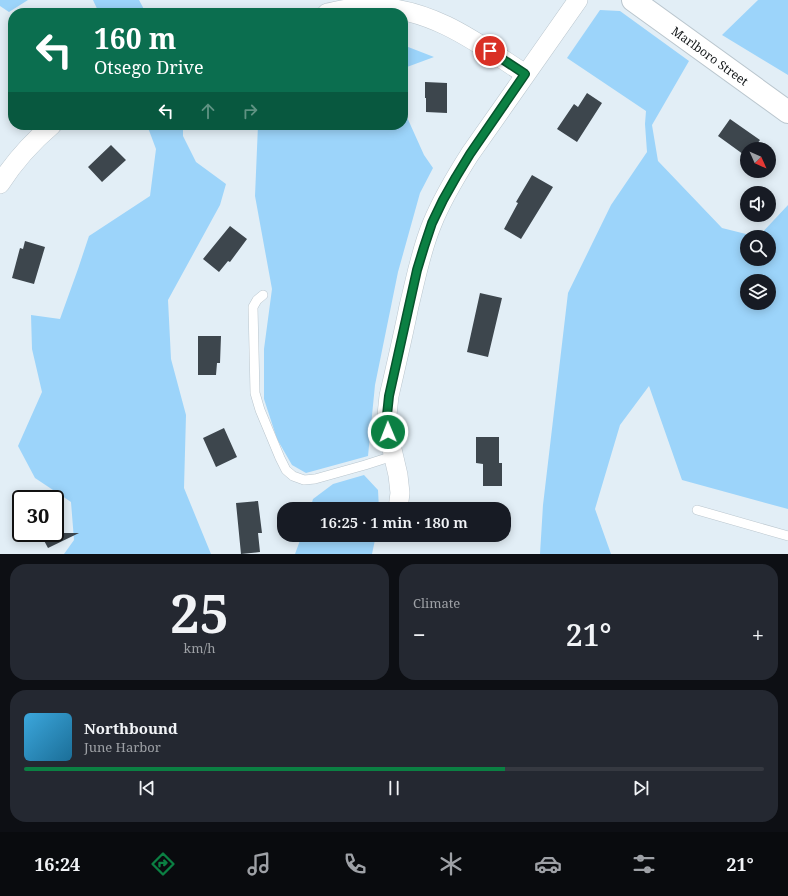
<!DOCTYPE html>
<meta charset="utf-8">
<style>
:root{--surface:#171b24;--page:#242831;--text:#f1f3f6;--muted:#9ea1a6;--line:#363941;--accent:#0b8043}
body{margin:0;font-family:"Noto Serif",serif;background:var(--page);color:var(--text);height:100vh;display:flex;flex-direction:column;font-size:15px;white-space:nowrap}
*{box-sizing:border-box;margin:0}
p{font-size:13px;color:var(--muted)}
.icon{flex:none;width:22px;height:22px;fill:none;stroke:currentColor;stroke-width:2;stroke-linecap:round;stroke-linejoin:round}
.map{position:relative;height:554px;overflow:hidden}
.panel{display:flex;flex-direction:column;gap:10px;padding:10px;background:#0d0f14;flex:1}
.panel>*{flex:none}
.top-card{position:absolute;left:8px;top:8px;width:400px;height:122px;border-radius:16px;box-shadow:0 2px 10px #0003;background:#0b6e4f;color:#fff;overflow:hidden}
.needle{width:26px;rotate:135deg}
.controls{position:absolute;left:740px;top:142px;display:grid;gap:8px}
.controls a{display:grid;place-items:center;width:36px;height:36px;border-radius:50%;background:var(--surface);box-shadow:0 2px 10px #0003;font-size:20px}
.speed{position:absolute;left:12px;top:490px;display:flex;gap:8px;font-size:20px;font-weight:700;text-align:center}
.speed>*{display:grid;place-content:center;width:52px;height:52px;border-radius:50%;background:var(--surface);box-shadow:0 2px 10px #0003;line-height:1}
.speed .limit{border:2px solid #111;border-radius:6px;background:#fff;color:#111}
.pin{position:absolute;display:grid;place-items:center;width:34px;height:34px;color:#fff;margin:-17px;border:2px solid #fff;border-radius:50%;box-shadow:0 1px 4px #0007}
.me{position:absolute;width:44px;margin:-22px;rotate:359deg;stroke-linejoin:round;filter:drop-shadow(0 0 3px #0008)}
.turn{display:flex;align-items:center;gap:14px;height:84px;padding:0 20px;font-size:18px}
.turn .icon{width:52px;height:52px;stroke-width:2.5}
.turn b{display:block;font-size:28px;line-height:34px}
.lanes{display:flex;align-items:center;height:38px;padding:0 20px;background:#0003;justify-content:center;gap:20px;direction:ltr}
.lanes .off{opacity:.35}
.big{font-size:30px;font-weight:600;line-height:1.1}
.panel .tile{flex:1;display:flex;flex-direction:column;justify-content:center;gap:6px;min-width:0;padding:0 14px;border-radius:16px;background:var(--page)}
.panel .dial{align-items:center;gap:0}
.dial b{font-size:52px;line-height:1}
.song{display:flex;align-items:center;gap:12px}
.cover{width:48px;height:48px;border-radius:6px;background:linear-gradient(135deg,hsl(200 70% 55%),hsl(200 70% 35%))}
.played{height:4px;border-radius:2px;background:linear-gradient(90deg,var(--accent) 65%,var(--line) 65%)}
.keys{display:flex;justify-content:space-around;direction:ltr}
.heat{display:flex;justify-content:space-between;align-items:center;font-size:22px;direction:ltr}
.panel .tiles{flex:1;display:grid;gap:10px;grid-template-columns:1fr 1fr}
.tile:last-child{grid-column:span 2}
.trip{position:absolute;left:277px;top:502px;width:234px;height:40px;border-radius:16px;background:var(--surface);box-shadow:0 2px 10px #0003;font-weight:600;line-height:40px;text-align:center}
.dock{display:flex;height:64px;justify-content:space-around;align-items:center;background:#090b0e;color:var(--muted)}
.dock .icon{width:28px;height:28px}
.dock .on{color:var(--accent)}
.dock b{font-size:18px;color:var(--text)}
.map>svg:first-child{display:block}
</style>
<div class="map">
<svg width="788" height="554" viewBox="0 0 788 554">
<rect width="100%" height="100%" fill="#e2eef6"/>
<path fill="#9cd4fa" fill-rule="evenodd" d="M 0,0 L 28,0 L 9,12 L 0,6 Z
M 93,0 L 139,0 L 146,13 L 99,13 Z
M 758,0 L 788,0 L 788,75 L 722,35 Z
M 600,10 L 620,11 L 689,61 L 652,125 L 658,161 L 722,228 L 758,237 L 788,205 L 788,509 L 682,480 L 649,386 L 620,425 L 595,509 L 611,554 L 540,554 L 543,505 L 568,293 L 611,205 L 647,152 L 645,124 L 646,111 L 567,58 ZM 747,237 L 769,237 L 769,259 L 747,259 ZM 747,281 L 769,281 L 769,303 L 747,303 Z
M 403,45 L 434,57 L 407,67 L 406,115 L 424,155 L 433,168 L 420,193 L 398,272 L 375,385 L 368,456 L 306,473 L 292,465 L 277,439 L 264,399 L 264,349 L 272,289 L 255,196 L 258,125 L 403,125 Z
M 147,125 L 183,125 L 183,136 L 196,162 L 226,184 L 220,205 L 168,300 L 171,359 L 186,415 L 184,488 L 211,554 L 64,554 L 74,540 L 71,502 L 35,478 L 18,446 L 42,392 L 32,349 L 31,315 L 60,319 L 78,269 L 89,236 L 150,196 L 156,149 Z
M 364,475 L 378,490 L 379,509 L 310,509 L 313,499 L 333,484 Z
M 302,535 L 376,535 L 372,554 L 295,554 Z"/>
<path fill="#3d464d" d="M 425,82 L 447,83 L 447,113 L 426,112 L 426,98 L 425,98 Z
M 587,93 L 602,103 L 577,142 L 557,129 L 574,104 L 578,107 Z
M 730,119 L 760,140 L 753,149 L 747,149 L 747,157 L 718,136 Z
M 111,145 L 126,160 L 102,182 L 88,167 Z
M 532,175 L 553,187 L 521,239 L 504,229 L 518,203 L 516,202 Z
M 230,226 L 247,239 L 230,262 L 228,261 L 219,272 L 203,259 Z
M 25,241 L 45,247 L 34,284 L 12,278 L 20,248 L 23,249 Z
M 480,293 L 502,298 L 488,357 L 467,352 Z
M 198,336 L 221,336 L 220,363 L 217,363 L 216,375 L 198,375 Z
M 224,428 L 237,457 L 216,467 L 203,438 Z
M 476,437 L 499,437 L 499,463 L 502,463 L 502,486 L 483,486 L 483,464 L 476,463 Z
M 258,501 L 262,533 L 258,533 L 260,552 L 241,554 L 236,503 Z
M 40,533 L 79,533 L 48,548 Z"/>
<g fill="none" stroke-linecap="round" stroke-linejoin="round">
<g stroke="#bac6ce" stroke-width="10">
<path id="lane" d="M 263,295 L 257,300 L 253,307 L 255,393 L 260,410 L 280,458 L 286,470 L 293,476 L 304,480 L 315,479 L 365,465 L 393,456
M 697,510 L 788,536"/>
</g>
<g stroke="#bac6ce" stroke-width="20">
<path id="street" d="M 327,13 C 342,10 357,6 373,7 C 432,8 478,43 525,74
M 0,184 C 14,162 32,142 52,125
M 398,509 L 400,493 L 398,475 L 388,432 L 387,415 L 389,396 C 396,366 403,336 409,306 C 416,278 421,250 432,224 C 442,199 456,176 470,154 L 578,0"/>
</g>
<g stroke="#bac6ce" stroke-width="24">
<path id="secondary" d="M 633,0 L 788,112"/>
</g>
<use href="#lane" stroke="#fff" stroke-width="9"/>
<use href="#street" stroke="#fff" stroke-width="19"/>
<use href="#secondary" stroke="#fff" stroke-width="22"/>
</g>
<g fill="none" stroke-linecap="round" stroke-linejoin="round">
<g stroke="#07532c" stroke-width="10">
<path id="route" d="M 388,432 L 387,415 L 389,396 L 417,270 L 424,247 L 432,223 L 443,200 L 456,177 L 470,154 L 525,74 L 490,51"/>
</g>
<use href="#route" stroke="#0b8043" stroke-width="7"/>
</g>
<g text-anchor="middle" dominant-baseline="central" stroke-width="4" stroke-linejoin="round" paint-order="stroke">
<g font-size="12" fill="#111517" stroke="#fff">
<text transform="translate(710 56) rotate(36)">Marlboro Street</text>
</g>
</g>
</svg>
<div class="controls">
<a><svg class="needle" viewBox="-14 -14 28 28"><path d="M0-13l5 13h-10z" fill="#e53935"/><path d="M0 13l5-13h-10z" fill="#9ea1a6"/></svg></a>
<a><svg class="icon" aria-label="sound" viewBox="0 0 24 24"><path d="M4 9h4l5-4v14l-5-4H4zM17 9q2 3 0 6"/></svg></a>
<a><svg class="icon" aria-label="search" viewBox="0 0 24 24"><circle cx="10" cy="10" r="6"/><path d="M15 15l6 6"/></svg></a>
<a><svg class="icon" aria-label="layers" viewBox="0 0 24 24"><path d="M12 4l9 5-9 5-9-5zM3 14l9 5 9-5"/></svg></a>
</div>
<div class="speed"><div class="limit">30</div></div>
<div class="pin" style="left:490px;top:51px;background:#d93025"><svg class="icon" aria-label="arrive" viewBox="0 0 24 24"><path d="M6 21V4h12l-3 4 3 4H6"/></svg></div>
<svg class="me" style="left:388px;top:432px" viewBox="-20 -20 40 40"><circle r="17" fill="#0b8043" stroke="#fff" stroke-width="3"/><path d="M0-11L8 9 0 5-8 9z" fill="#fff"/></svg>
<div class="trip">16:25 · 1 min · 180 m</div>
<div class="top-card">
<div class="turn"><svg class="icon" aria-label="left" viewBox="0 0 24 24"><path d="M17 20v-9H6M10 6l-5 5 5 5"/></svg><div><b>160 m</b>Otsego Drive</div></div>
<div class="lanes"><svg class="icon" aria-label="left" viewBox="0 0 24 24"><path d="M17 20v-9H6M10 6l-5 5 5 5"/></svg><svg class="icon off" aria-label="ahead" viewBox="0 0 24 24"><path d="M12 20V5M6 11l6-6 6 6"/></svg><svg class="icon off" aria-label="right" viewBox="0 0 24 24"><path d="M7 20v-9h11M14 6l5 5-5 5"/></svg></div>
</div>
</div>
<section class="panel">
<div class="tiles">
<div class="tile dial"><b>25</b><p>km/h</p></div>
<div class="tile"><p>Climate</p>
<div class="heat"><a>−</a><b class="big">21°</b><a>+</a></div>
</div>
<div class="tile">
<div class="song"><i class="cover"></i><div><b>Northbound</b><p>June Harbor</p></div></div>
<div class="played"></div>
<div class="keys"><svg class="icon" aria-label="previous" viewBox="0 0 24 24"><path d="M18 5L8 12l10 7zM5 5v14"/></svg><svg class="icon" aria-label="pause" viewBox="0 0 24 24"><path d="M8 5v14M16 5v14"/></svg><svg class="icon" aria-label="next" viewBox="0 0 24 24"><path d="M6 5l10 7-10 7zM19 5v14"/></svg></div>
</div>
</div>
</section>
<nav class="dock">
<b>16:24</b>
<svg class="icon on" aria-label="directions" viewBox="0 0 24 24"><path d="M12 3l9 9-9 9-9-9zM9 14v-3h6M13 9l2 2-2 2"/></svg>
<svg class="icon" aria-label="music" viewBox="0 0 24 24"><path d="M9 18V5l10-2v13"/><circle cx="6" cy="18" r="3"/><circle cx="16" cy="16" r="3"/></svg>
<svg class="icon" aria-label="phone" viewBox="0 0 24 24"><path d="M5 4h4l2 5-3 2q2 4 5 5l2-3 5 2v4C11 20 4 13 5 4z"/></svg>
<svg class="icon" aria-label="climate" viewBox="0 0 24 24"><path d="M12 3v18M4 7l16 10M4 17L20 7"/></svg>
<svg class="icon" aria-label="car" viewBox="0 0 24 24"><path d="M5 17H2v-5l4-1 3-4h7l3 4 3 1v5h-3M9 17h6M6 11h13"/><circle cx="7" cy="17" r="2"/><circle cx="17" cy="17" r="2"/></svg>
<svg class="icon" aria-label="filters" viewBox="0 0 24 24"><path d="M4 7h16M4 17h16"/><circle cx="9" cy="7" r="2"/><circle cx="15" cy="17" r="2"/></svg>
<b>21°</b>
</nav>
